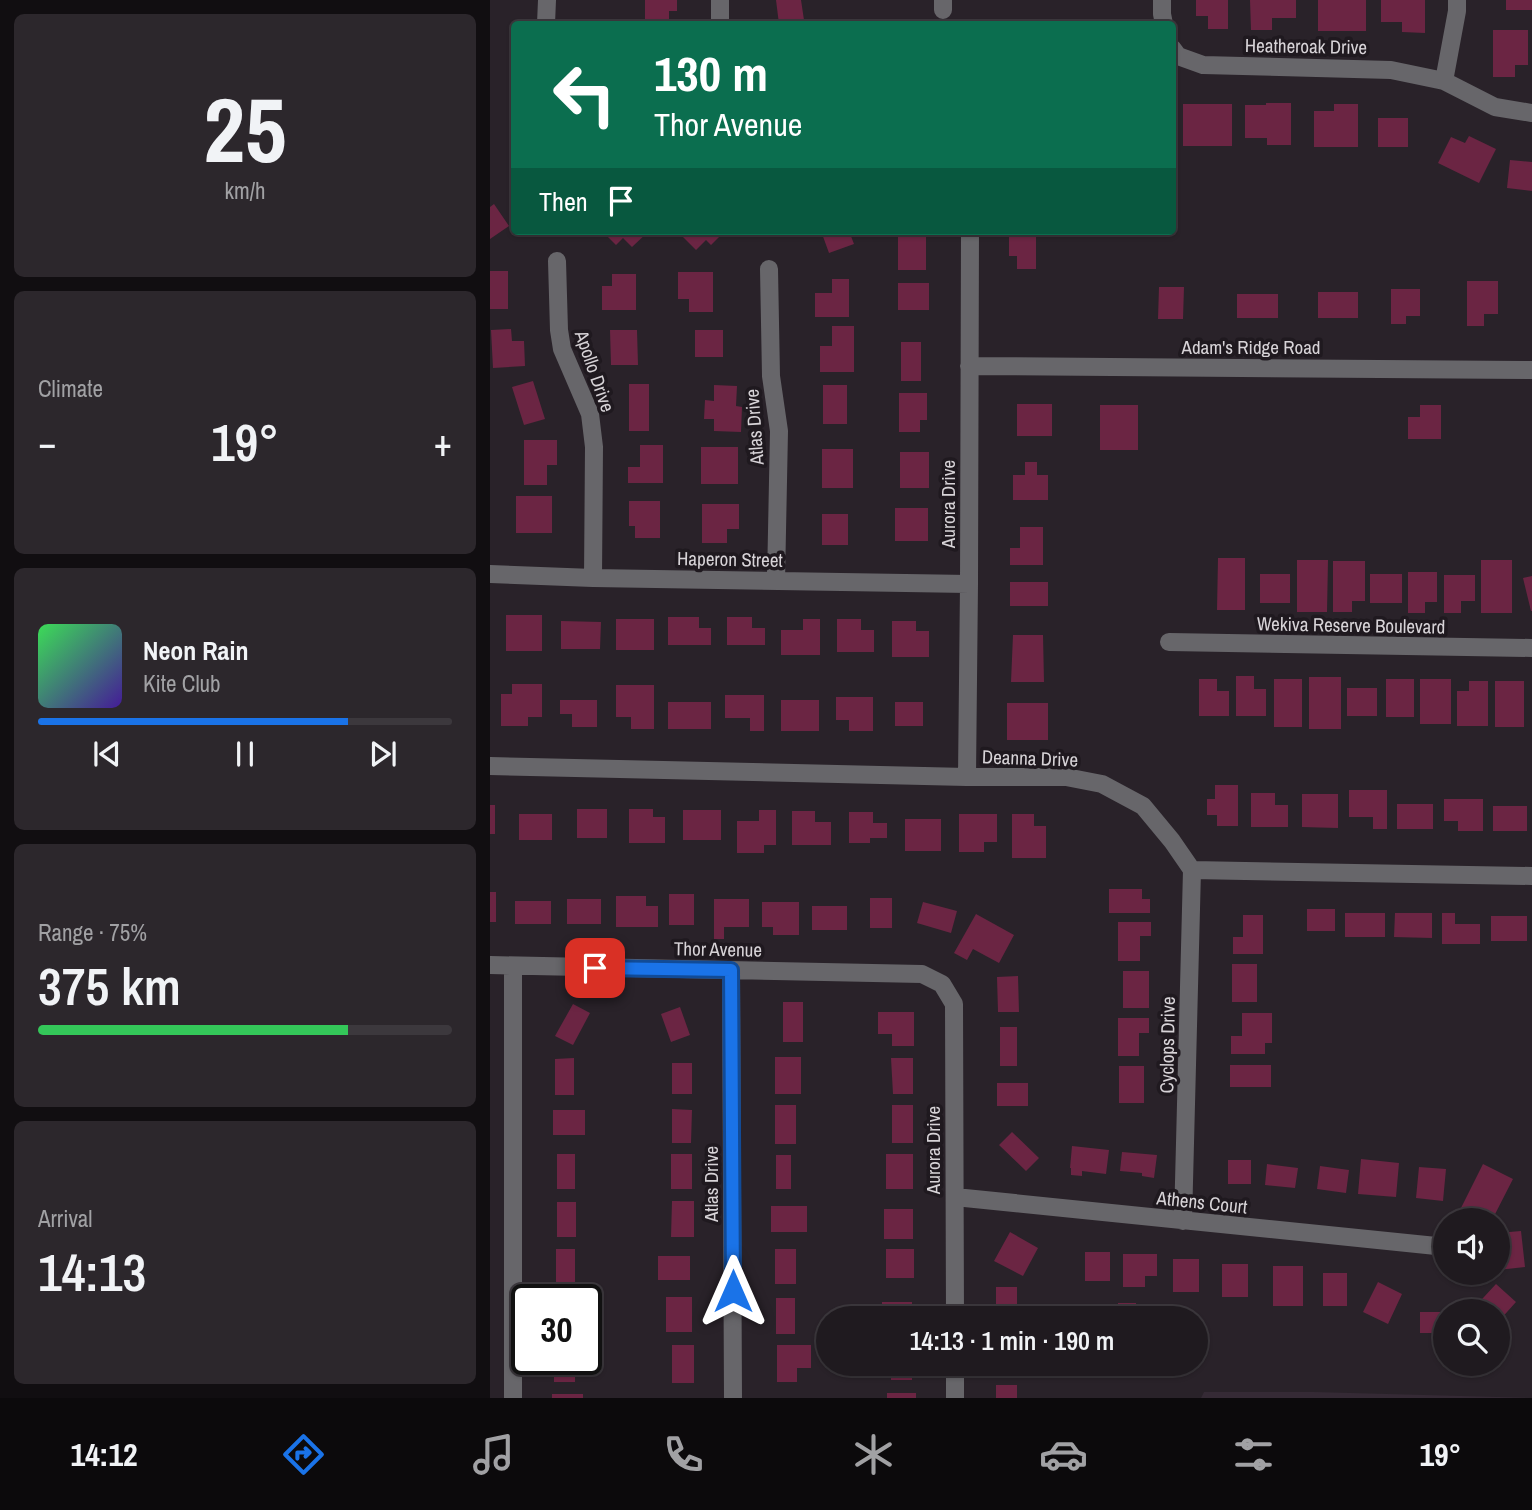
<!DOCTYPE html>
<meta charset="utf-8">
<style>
:root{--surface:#1f1a1f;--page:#2c272c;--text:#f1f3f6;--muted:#a1a1a4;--line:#3c383d;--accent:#1a73e8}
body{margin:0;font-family:"Archivo Narrow",sans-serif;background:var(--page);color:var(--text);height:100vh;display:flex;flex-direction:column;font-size:26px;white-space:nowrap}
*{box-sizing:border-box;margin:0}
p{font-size:23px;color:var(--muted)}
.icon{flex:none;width:38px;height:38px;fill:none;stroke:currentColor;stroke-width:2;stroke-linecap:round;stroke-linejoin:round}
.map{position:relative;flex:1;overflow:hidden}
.panel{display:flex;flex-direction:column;gap:14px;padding:14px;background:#110e11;width:490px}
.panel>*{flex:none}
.banner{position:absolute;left:21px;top:21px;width:665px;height:214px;border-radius:7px;box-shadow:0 2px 5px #0004,0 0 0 2px var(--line);background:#0b6e4f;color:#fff;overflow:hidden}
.controls{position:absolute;left:943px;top:1208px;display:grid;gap:14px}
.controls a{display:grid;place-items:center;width:77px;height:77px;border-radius:50%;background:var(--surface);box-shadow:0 2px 5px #0004,0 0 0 2px var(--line);font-size:35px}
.speed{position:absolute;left:21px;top:1284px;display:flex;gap:14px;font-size:35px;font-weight:700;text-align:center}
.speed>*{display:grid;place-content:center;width:91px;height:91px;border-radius:50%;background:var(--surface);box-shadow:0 2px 5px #0004,0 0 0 2px var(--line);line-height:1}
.speed .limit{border:4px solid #111;border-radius:10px;background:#fff;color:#111}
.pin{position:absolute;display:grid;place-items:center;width:60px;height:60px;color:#fff;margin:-30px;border-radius:14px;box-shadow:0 4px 10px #0006}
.me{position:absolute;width:77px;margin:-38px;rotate:0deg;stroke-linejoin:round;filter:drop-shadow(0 0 5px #0008)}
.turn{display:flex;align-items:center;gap:24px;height:147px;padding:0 28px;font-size:32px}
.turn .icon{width:91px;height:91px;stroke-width:2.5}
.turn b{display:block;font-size:49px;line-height:60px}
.then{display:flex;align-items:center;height:66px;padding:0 28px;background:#0003;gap:14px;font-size:26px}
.big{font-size:52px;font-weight:600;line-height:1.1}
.panel .tile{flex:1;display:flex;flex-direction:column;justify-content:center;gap:10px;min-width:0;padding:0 24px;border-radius:10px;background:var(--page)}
.panel .dial{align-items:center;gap:0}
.dial b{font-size:91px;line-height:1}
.song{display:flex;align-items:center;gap:21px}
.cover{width:84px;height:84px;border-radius:10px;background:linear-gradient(135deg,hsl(130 70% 55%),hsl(260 70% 35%))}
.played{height:7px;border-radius:4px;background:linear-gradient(90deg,var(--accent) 75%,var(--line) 75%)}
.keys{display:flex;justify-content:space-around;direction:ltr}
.heat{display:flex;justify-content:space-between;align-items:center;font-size:38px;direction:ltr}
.charge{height:10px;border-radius:5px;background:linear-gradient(90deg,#34c759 75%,var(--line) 0)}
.trip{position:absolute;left:326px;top:1306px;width:392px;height:70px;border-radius:35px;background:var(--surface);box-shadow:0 2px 5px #0004,0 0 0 2px var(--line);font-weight:600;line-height:70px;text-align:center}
.tab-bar{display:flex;height:112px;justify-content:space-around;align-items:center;background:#0c0a0c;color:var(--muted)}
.tab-bar .icon{width:49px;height:49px}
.tab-bar .active{color:var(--accent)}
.tab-bar b{font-size:32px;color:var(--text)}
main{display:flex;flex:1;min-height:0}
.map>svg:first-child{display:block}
</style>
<main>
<section class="panel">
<div class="tile dial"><b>25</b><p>km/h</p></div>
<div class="tile"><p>Climate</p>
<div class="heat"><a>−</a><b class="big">19°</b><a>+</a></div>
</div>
<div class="tile">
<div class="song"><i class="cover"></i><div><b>Neon Rain</b><p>Kite Club</p></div></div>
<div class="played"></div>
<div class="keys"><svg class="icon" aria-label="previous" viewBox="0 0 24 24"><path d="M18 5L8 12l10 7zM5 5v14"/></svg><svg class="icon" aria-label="pause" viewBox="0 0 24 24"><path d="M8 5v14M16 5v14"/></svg><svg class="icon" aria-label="next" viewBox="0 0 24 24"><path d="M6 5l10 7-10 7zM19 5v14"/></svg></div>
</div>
<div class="tile"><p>Range · 75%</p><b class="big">375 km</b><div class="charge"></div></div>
<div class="tile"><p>Arrival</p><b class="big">14:13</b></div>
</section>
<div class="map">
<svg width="1042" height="1398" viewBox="0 0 1042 1398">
<rect width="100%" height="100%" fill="#292229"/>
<path fill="#352a35" d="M 714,1392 L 824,1392 L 1042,1398 L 711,1398 Z"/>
<path fill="#6b2543" d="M 155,0 L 187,0 L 187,11 L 179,11 L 179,24 L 155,24 Z
M 286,0 L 311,0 L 314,20 L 289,24 Z
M 706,0 L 738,0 L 738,29 L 718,29 L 718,16 L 706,16 Z
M 760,0 L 806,0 L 806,18 L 782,18 L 782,30 L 761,30 Z
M 828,0 L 876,0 L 876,31 L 828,31 Z
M 891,0 L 935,0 L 935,33 L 912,32 L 912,22 L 891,22 Z
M 1016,0 L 1042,0 L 1042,10 L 1016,10 Z
M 1003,30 L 1038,30 L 1038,65 L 1025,65 L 1025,77 L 1003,77 Z
M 776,103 L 801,103 L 801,145 L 777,145 L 777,138 L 755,138 L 755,105 L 776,105 Z
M 693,104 L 742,104 L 742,146 L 693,146 Z
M 844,104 L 868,104 L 868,147 L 824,147 L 824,111 L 844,111 Z
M 888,118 L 918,118 L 918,147 L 888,147 Z
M 979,136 L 1006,149 L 989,183 L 948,163 L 961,137 L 975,143 Z
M 1020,160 L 1042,162 L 1042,191 L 1017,188 Z
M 4,204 L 19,226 L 0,239 L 0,207 Z
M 112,231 L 159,231 L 142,247 L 133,238 L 126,245 Z
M 191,231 L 235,231 L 221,245 L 216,240 L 206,250 L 189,233 Z
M 331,231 L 359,231 L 364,244 L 339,253 Z
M 519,231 L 546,231 L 546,269 L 527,269 L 527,256 L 519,256 Z
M 408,235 L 436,235 L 436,270 L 408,270 Z
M 0,271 L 18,271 L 18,309 L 0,309 Z
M 188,272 L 223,272 L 223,312 L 199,312 L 199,299 L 188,299 Z
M 122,274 L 146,274 L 146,310 L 112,310 L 112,286 L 122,286 Z
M 342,279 L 359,279 L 359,317 L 325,317 L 325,293 L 342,293 Z
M 977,281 L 1008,281 L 1008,314 L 994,314 L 994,326 L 977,326 Z
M 408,283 L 439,283 L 439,310 L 408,310 Z
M 669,287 L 694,287 L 693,319 L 668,319 Z
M 901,289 L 930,289 L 930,316 L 916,316 L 916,324 L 901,324 Z
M 828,292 L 868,292 L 868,318 L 828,318 Z
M 747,294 L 788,294 L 788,318 L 747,318 Z
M 342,326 L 364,326 L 364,372 L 330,372 L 330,346 L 342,346 Z
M 21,329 L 22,341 L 34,341 L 35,366 L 3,368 L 1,330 Z
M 120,330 L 147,330 L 148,365 L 121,365 Z
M 205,330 L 233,330 L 233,357 L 205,357 Z
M 411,342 L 431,342 L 431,381 L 411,381 Z
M 43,381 L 55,419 L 34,425 L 22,387 Z
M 139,384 L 159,384 L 159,431 L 139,431 Z
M 224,385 L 247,386 L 246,406 L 252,407 L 251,432 L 224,431 L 224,419 L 214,419 L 215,400 L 224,401 Z
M 333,385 L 357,385 L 357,424 L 333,424 Z
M 409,393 L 437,393 L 437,420 L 430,420 L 430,432 L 409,432 Z
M 527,404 L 562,404 L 562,436 L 527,436 Z
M 610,405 L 648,405 L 648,450 L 610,450 Z
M 930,405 L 951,405 L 951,439 L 918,439 L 918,417 L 930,417 Z
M 34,440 L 67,440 L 67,465 L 57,465 L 57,485 L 34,485 Z
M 150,445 L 173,445 L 173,483 L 138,483 L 138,467 L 150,467 Z
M 211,447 L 248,447 L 248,484 L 211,484 Z
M 332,449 L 363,449 L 363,488 L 332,488 Z
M 410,452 L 439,452 L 439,488 L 410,488 Z
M 535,462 L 547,462 L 547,475 L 558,475 L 558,500 L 523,500 L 523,475 L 535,475 Z
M 26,496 L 62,496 L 62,533 L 26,533 Z
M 139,501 L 170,501 L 170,538 L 145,538 L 145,526 L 139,526 Z
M 212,504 L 249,504 L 249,529 L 237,529 L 237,543 L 212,543 Z
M 405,508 L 438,508 L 438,541 L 405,541 Z
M 332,514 L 358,514 L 358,545 L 332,545 Z
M 530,527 L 553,527 L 553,565 L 520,565 L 520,548 L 530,548 Z
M 728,558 L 755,558 L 755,610 L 727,610 Z
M 807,560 L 838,560 L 837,612 L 807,612 Z
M 991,560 L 1022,560 L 1022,613 L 991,613 Z
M 843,561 L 875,561 L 875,601 L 862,601 L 862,612 L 843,612 Z
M 918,572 L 947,572 L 947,602 L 935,602 L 935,613 L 918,613 Z
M 770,574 L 800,574 L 800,603 L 770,603 Z
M 880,574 L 912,574 L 912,603 L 880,603 Z
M 954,575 L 985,575 L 985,601 L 971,601 L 971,613 L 954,613 Z
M 1042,576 L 1042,611 L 1041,611 L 1033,578 Z
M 520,582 L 558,582 L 558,606 L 520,606 Z
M 16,615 L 52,615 L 52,651 L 16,651 Z
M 178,617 L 209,617 L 209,628 L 221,628 L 221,645 L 178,645 Z
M 237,617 L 262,617 L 262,628 L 275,628 L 275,645 L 237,645 Z
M 126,619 L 164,619 L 164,650 L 126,650 Z
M 313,619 L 330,619 L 330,655 L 291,655 L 291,630 L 313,630 Z
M 347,619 L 371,619 L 371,630 L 384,630 L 384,652 L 347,652 Z
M 71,621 L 111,622 L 110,649 L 71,649 Z
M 402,621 L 426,621 L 426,631 L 439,631 L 439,657 L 402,657 Z
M 523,635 L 553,635 L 554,682 L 521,682 Z
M 746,676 L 764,676 L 764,689 L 776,689 L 776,716 L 746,716 Z
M 819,677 L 851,677 L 851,729 L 819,729 Z
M 709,679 L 727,679 L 727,691 L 739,691 L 739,716 L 709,716 Z
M 784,679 L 812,679 L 812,727 L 784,727 Z
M 896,679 L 924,679 L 924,717 L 896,717 Z
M 930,679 L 961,679 L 961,724 L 930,724 Z
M 979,681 L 998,681 L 998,726 L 967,726 L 967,691 L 979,691 Z
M 1005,681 L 1034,681 L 1034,727 L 1005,727 Z
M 22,684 L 52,684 L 52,717 L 38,717 L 38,726 L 11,726 L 11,694 L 22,694 Z
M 126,685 L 164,685 L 164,729 L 141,729 L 141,717 L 126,717 Z
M 857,688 L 887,688 L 887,716 L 857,716 Z
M 235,695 L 274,695 L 274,731 L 260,731 L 260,718 L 235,718 Z
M 346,697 L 383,697 L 383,731 L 359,731 L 359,720 L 346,720 Z
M 70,700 L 107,700 L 107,727 L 82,727 L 82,714 L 70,714 Z
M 291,700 L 329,700 L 329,731 L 291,731 Z
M 178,702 L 221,702 L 221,729 L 178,729 Z
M 405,702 L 433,702 L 433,726 L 405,726 Z
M 517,703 L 558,703 L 558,740 L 517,740 Z
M 725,785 L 748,785 L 748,826 L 727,826 L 727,815 L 717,815 L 717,799 L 725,799 Z
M 859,790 L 897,790 L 897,829 L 883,829 L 883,817 L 859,817 Z
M 761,793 L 785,793 L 785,805 L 798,805 L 798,827 L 761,827 Z
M 812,794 L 848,794 L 848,828 L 812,827 Z
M 954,799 L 993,799 L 993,831 L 968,831 L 968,821 L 954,821 Z
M 907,804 L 943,804 L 943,829 L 907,829 Z
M 0,805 L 5,805 L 5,834 L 0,834 Z
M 1003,806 L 1037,806 L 1037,831 L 1003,831 Z
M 87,809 L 117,809 L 117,838 L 87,838 Z
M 139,809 L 163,809 L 163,817 L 175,817 L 175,843 L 139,843 Z
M 193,810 L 231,810 L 231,840 L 193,840 Z
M 269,810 L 286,810 L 286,845 L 274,845 L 274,853 L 247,853 L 247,821 L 269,821 Z
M 302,811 L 325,811 L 325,822 L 341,822 L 341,845 L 302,845 Z
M 359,812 L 383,812 L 383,823 L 397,823 L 397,838 L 380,838 L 380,843 L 359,843 Z
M 29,814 L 62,814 L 62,840 L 29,840 Z
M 469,814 L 507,814 L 507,842 L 494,842 L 494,852 L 469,852 Z
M 522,814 L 544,814 L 544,826 L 556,826 L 556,858 L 522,858 Z
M 415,819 L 451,819 L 451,851 L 415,851 Z
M 619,889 L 652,889 L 652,899 L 660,899 L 660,913 L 619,913 Z
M 0,892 L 6,892 L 6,922 L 0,922 Z
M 179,894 L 204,894 L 204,925 L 179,925 Z
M 126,896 L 156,896 L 156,906 L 168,906 L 168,927 L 126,927 Z
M 380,898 L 402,898 L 402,928 L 380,928 Z
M 77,899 L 111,899 L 111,924 L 77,924 Z
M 224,899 L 259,899 L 259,927 L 234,927 L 234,939 L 224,939 Z
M 25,901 L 61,901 L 61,924 L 25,924 Z
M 272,902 L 309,902 L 309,935 L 283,935 L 283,927 L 272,927 Z
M 433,902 L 467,911 L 461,933 L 427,923 Z
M 322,906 L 357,906 L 357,930 L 322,930 Z
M 817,909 L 845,909 L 845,931 L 817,931 Z
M 855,913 L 895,913 L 895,937 L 855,937 Z
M 905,913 L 942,913 L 942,938 L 904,937 Z
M 952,913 L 965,913 L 965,924 L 990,924 L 990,944 L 952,944 Z
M 486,914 L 524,935 L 509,963 L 483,949 L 477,960 L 464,953 Z
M 753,915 L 773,915 L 773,954 L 743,954 L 743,937 L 753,937 Z
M 1001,916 L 1037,916 L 1037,941 L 1001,941 Z
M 628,922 L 661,922 L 661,936 L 650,936 L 650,961 L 628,961 Z
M 742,964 L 767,964 L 767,1002 L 742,1002 Z
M 633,971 L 659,971 L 659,1008 L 633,1008 Z
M 528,976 L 529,1012 L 508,1012 L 507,977 Z
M 293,1002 L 313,1002 L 313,1042 L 293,1042 Z
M 83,1004 L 100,1013 L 83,1045 L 65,1036 Z
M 190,1007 L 200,1035 L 181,1042 L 171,1014 Z
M 388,1012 L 424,1012 L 424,1046 L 402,1046 L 402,1034 L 388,1034 Z
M 752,1013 L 782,1013 L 782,1043 L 775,1043 L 775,1054 L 741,1054 L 741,1036 L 752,1036 Z
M 628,1018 L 659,1018 L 659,1033 L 649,1033 L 649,1056 L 628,1056 Z
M 510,1027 L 527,1027 L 527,1066 L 510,1066 Z
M 285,1057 L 311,1057 L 311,1094 L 285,1094 Z
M 84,1058 L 84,1095 L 65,1095 L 65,1059 Z
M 401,1058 L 423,1058 L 423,1094 L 403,1094 Z
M 182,1063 L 202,1063 L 202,1094 L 182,1094 Z
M 740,1065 L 781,1065 L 781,1087 L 740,1087 Z
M 629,1066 L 654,1066 L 654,1103 L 629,1103 Z
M 507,1083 L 538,1083 L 538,1106 L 507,1106 Z
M 285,1105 L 306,1105 L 306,1144 L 285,1144 Z
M 402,1105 L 423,1105 L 423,1143 L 402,1143 Z
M 182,1109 L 202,1110 L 201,1143 L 182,1143 Z
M 63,1110 L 95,1110 L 95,1135 L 63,1135 Z
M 522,1132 L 549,1158 L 536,1171 L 509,1145 Z
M 582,1146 L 619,1150 L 616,1174 L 592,1171 L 592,1176 L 581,1175 L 581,1168 L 580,1168 Z
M 632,1152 L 667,1155 L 664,1178 L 652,1176 L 652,1173 L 630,1171 Z
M 67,1154 L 85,1154 L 85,1189 L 67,1189 Z
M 181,1154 L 202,1154 L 202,1189 L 181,1189 Z
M 396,1154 L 423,1154 L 423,1189 L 396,1189 Z
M 286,1155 L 301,1155 L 301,1189 L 286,1189 Z
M 871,1159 L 909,1163 L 906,1197 L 868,1194 Z
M 738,1160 L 761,1160 L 761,1184 L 738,1184 Z
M 777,1164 L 808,1168 L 805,1188 L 775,1185 Z
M 993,1164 L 1023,1179 L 1002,1220 L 995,1220 L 971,1208 Z
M 830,1166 L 859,1170 L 856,1193 L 827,1189 Z
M 929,1167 L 956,1169 L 953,1201 L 926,1198 Z
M 182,1201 L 204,1201 L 204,1237 L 181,1237 Z
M 67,1202 L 86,1202 L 86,1237 L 67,1237 Z
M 281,1206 L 317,1206 L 317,1232 L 281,1232 Z
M 394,1209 L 423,1209 L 423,1239 L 394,1239 Z
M 1031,1231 L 1035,1267 L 1008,1270 L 1008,1233 Z
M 520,1232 L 548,1248 L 533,1276 L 504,1261 Z
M 66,1249 L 85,1249 L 85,1286 L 66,1286 Z
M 285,1249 L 306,1249 L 306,1284 L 285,1284 Z
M 396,1249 L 424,1249 L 424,1278 L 396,1278 Z
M 595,1252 L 620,1252 L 620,1281 L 595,1281 Z
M 633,1254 L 667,1254 L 667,1276 L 655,1276 L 655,1287 L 633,1287 Z
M 168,1256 L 200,1256 L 200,1280 L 168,1280 Z
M 683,1259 L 709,1259 L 709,1292 L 683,1292 Z
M 732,1264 L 758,1264 L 758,1297 L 732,1297 Z
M 783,1266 L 813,1266 L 813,1306 L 783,1306 Z
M 833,1273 L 857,1273 L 857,1306 L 833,1306 Z
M 888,1282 L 912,1294 L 898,1324 L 873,1312 Z
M 1006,1284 L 1026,1302 L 1008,1322 L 1008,1311 L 981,1311 Z
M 506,1287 L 527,1287 L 527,1315 L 506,1315 Z
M 176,1297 L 202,1297 L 202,1332 L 176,1332 Z
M 286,1298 L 305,1298 L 305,1334 L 286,1334 Z
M 392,1302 L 422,1302 L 422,1318 L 392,1318 Z
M 628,1303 L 646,1303 L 646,1318 L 628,1318 Z
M 930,1312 L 956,1312 L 956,1333 L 930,1333 Z
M 182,1345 L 204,1345 L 204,1383 L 182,1383 Z
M 287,1345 L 321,1345 L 321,1368 L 307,1368 L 307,1382 L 287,1382 Z
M 64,1360 L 85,1360 L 85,1382 L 64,1382 Z
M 384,1363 L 422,1363 L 422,1380 L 401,1380 L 401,1367 L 384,1367 Z
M 506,1385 L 527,1385 L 527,1398 L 506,1398 Z
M 397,1393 L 426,1393 L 426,1398 L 397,1398 Z
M 62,1394 L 93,1394 L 93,1398 L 62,1398 Z"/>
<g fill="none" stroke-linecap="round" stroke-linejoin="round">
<path stroke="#67666a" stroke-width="18" d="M 672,0 L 672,14 L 674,24
M 453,10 L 453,0
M 56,24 L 57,0
M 230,24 L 230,0
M 682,48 L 688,56 L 713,65 L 901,70 L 954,81 L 1005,107 L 1042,113
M 954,81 L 967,11 L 967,0
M 67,261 L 69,330 L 72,349 L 100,414 L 104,447 L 103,578
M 279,269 L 281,376 L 289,431 L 286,581
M 479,366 L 1042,370
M 0,574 L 103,578 L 479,584
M 679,642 L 1042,648
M 0,766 L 477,777 L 576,777 L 612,784 L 653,806 L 682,841 L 702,870
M 477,777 L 479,584 L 480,231
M 702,870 L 1042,876
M 0,965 L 432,974 L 452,984 L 464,1004 L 465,1318
M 241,970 L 243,1398
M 465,1197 L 956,1247
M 693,1221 L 702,870
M 465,1363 L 465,1398
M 23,1398 L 23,966"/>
</g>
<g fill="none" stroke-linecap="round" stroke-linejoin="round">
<g stroke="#114b97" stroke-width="18">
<path id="route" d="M 105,968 L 241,970 L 243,1291"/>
</g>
<use href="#route" stroke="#1a73e8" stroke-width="12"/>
</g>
<g text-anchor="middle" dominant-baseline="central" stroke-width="7" stroke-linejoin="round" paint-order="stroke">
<g font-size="19" fill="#d7d3d7" stroke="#1f191f">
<text transform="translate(816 46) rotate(1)">Heatheroak Drive</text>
<text x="761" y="347">Adam's Ridge Road</text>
<text transform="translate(105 371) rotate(71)">Apollo Drive</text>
<text transform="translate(264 427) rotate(-94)">Atlas Drive</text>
<text transform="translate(458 504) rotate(-90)">Aurora Drive</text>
<text transform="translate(240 559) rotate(1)">Haperon Street</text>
<text transform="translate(861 625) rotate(1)">Wekiva Reserve Boulevard</text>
<text transform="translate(540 758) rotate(2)">Deanna Drive</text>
<text transform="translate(228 949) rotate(1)">Thor Avenue</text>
<text transform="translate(677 1045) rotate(-89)">Cyclops Drive</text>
<text transform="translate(443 1150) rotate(-90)">Aurora Drive</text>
<text transform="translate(221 1184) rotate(-90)">Atlas Drive</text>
<text transform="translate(712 1202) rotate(6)">Athens Court</text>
</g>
</g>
</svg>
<div class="controls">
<a><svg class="icon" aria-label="sound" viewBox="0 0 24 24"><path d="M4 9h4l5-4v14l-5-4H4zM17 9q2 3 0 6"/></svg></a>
<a><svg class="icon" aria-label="search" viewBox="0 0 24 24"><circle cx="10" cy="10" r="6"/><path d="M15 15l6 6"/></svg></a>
</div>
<div class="speed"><div class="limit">30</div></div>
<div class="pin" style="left:105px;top:968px;background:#d93025"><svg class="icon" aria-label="arrive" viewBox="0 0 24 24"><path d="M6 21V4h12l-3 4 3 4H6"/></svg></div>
<svg class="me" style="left:243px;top:1291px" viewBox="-20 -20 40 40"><path d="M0-17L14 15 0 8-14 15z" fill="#1a73e8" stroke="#fff" stroke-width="4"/></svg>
<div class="trip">14:13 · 1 min · 190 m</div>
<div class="banner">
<div class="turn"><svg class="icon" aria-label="left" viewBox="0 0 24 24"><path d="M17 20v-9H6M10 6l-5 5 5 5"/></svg><div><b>130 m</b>Thor Avenue</div></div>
<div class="then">Then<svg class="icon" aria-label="arrive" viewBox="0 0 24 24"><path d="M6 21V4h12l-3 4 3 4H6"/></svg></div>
</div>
</div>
</main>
<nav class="tab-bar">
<b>14:12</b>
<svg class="icon active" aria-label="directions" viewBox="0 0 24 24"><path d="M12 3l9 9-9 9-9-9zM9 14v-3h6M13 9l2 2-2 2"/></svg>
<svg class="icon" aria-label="music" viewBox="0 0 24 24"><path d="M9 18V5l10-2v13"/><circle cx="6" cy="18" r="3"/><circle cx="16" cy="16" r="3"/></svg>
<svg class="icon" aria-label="phone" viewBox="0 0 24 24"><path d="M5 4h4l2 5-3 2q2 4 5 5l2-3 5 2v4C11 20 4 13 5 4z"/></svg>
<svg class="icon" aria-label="climate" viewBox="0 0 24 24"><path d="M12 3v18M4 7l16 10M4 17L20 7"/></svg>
<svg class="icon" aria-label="car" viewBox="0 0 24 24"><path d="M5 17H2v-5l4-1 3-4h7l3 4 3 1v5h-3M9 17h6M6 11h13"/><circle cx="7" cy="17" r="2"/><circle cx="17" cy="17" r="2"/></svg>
<svg class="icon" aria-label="filters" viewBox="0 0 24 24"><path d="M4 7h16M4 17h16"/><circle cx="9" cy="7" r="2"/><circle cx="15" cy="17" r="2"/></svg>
<b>19°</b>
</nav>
